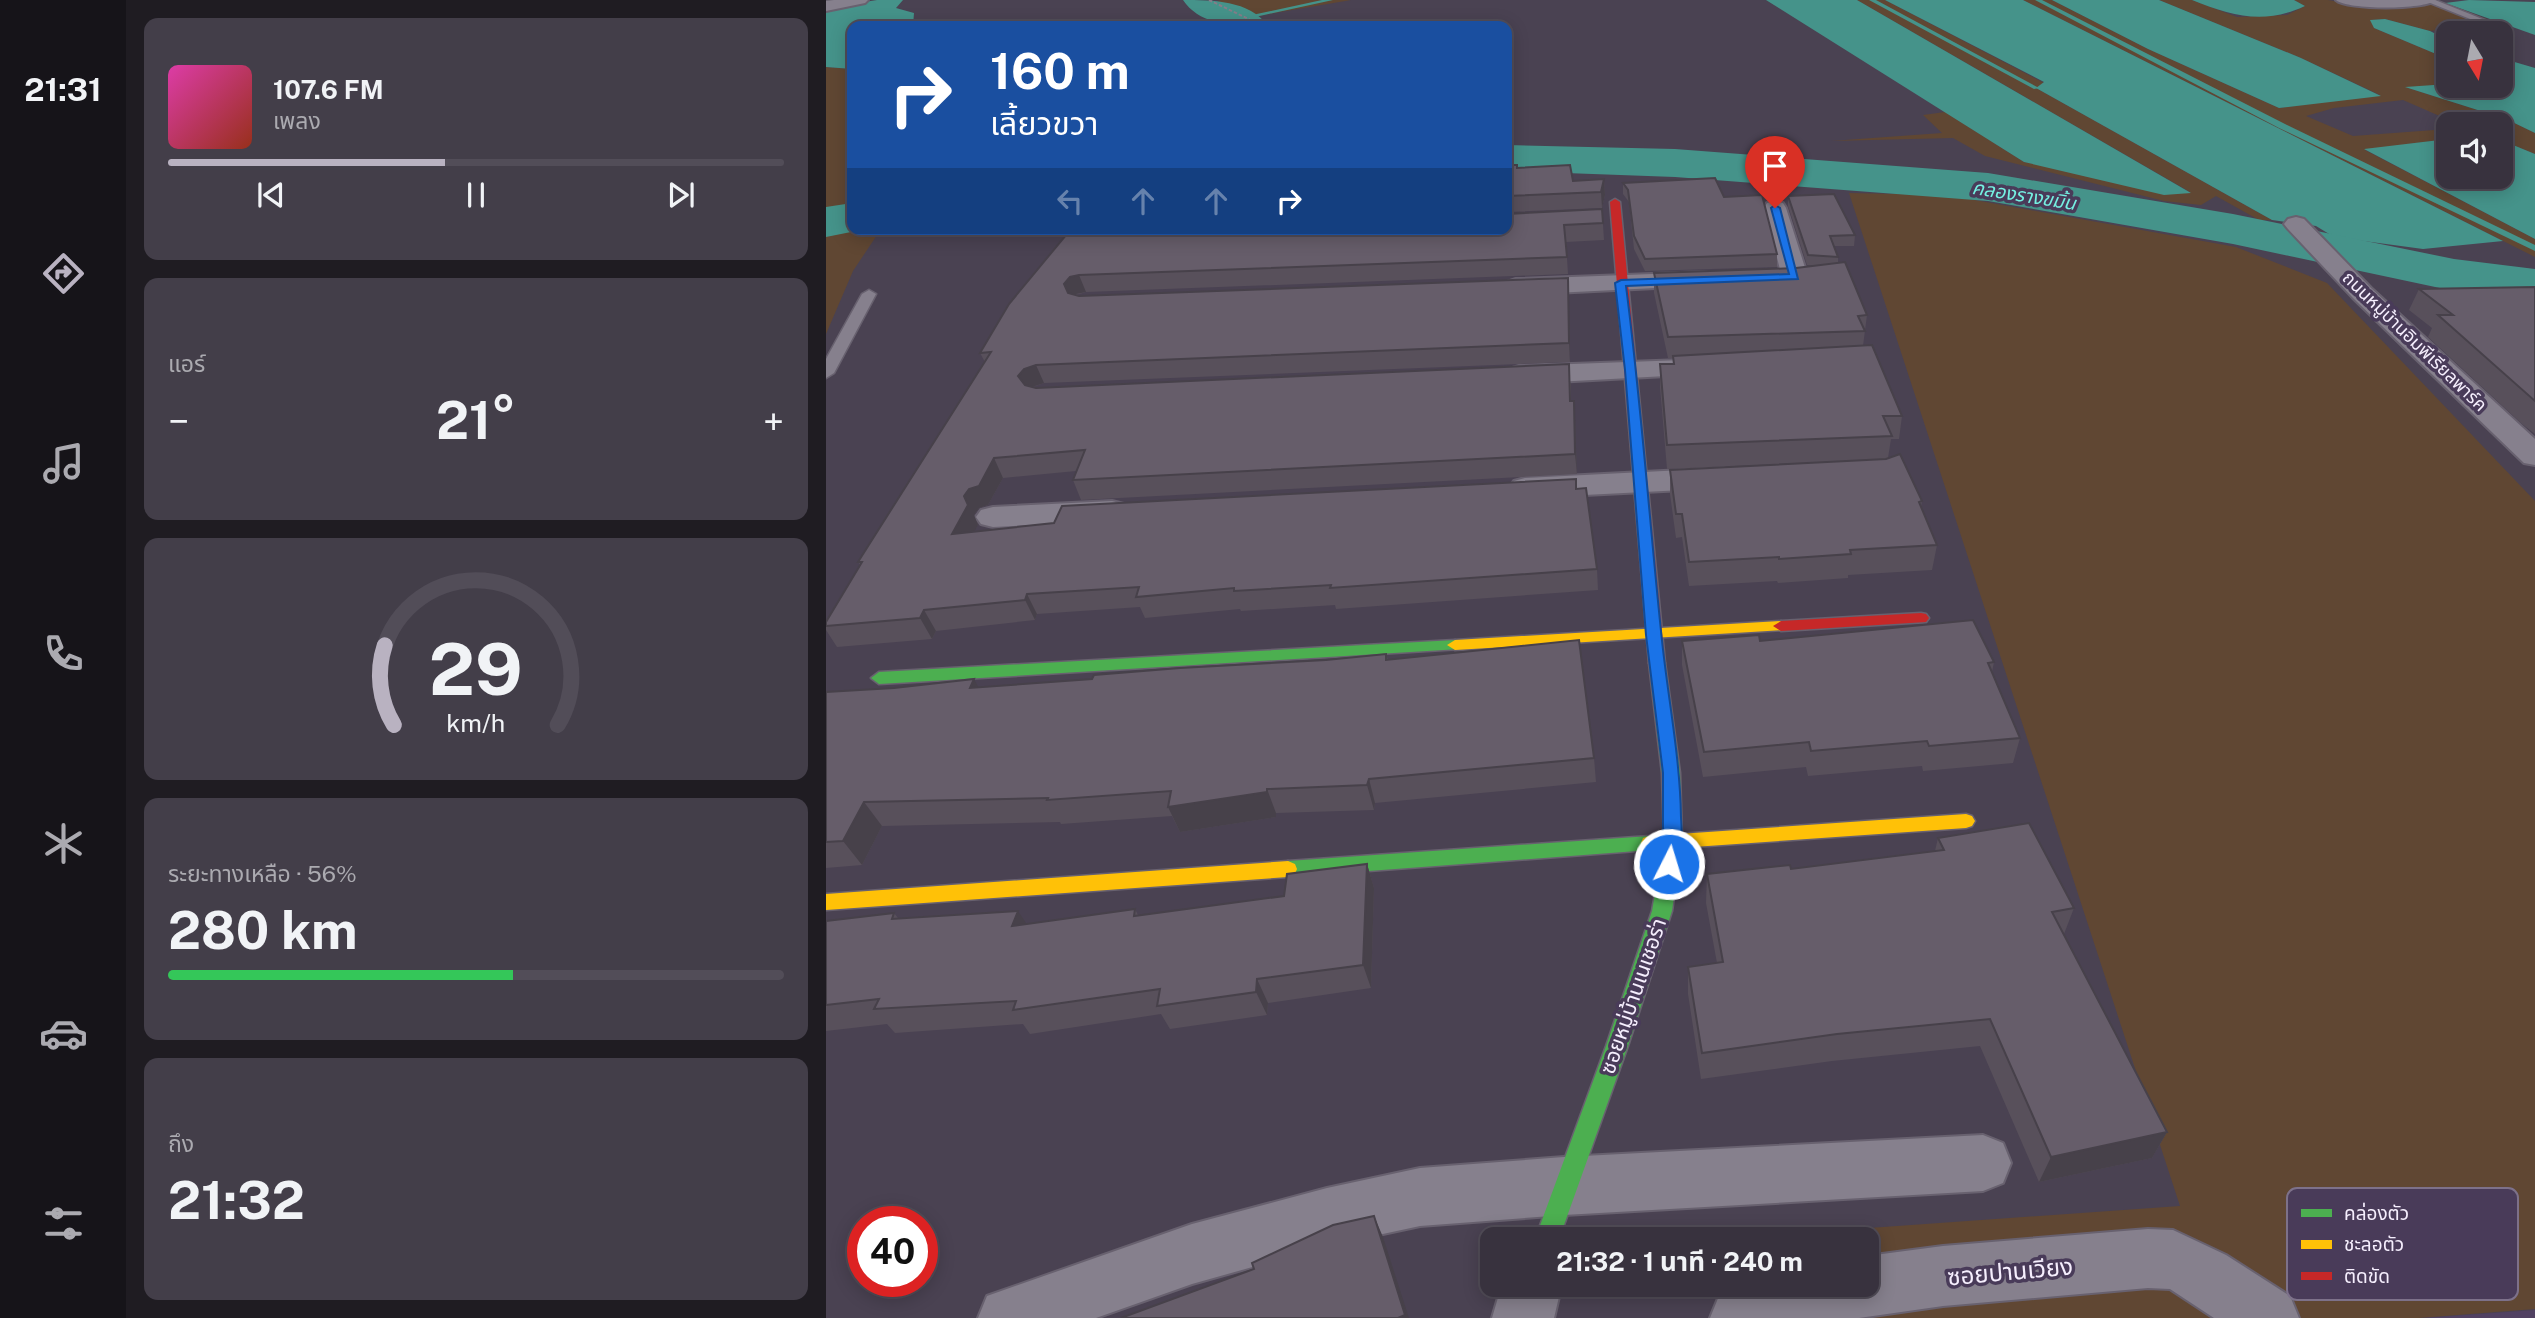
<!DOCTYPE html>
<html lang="th">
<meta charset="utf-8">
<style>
:root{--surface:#38323e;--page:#433e49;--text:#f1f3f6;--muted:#abaab0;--line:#524d58;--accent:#b9b2c1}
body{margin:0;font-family:"Public Sans","Noto Sans Thai",sans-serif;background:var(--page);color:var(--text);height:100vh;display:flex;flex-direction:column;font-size:26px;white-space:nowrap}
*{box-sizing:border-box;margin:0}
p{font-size:23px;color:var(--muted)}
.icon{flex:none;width:38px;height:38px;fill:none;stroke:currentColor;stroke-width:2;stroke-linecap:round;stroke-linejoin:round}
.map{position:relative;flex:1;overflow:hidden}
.sheet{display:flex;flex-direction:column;gap:18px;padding:18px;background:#1f1c22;width:700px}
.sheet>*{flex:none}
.guide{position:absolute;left:21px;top:21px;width:665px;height:214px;border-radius:14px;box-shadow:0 4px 18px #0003,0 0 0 2px var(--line);background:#1a4fa0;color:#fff;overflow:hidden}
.needle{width:46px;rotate:170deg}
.fabs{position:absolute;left:1610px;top:21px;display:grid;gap:14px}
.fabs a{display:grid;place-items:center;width:77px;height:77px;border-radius:14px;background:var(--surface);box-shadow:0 4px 18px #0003,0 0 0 2px var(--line);font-size:35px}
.speed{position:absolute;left:21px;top:1206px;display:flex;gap:14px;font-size:35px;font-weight:700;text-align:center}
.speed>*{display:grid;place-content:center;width:91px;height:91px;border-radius:50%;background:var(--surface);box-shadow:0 4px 18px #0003,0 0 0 2px var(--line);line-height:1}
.speed .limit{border:10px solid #d22;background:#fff;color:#111}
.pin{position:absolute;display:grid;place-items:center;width:60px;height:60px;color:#fff;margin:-72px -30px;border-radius:50% 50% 50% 0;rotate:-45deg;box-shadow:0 0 7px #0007}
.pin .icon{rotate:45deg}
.me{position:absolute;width:77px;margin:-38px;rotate:5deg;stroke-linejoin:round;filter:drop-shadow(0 0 5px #0008)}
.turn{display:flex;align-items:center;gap:24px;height:147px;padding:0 28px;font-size:32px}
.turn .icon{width:91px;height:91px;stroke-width:2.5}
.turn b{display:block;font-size:49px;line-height:60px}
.lanes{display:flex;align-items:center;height:66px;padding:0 28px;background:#0003;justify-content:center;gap:35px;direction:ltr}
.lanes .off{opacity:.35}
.big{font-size:52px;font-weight:700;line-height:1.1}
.sheet .tile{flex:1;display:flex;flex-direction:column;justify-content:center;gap:10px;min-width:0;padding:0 24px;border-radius:14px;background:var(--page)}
.sheet .dial{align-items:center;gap:0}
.dial svg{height:182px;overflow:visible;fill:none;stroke:var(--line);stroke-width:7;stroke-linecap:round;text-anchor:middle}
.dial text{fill:var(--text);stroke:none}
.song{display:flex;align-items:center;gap:21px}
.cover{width:84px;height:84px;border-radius:10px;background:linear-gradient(135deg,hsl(320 70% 55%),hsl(10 70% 35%))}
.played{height:7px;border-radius:4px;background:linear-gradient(90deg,var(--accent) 45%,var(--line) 45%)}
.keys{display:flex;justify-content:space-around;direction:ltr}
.heat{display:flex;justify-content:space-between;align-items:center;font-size:38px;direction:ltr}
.charge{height:10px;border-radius:5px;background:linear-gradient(90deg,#34c759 56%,var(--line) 0)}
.trip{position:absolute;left:654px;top:1227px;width:399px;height:70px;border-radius:14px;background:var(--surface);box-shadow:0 4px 18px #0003,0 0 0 2px var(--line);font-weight:700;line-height:70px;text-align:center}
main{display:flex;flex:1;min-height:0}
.menu{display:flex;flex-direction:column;width:126px;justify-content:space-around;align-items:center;background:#161419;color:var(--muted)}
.menu .icon{width:49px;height:49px}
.menu .active{color:var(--accent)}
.menu b{font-size:32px;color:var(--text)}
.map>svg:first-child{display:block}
</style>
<main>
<nav class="menu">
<b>21:31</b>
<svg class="icon active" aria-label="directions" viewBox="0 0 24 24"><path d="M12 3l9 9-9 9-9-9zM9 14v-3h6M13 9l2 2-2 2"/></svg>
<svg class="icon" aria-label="music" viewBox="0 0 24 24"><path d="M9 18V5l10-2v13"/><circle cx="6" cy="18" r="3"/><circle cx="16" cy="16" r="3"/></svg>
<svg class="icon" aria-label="phone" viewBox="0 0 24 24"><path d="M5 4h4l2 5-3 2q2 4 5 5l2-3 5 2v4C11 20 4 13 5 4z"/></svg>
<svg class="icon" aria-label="climate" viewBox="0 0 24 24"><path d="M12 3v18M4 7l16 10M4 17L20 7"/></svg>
<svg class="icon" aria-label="car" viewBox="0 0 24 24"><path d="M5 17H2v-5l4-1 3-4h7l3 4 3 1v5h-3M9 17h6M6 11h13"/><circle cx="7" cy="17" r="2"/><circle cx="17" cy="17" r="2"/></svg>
<svg class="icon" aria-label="filters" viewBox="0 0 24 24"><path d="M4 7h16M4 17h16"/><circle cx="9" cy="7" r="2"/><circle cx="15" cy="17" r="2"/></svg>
</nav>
<section class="sheet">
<div class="tile">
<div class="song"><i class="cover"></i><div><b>107.6 FM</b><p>เพลง</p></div></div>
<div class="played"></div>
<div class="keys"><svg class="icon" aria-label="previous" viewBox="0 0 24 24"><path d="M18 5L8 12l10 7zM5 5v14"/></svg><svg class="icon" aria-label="pause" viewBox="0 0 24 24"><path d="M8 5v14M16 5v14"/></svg><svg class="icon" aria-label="next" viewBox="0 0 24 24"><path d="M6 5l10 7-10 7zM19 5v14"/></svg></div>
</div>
<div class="tile"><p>แอร์</p>
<div class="heat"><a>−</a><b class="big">21°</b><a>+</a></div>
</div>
<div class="tile dial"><svg viewBox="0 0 100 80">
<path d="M14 69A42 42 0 1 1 86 69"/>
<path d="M14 69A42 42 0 0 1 10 34" stroke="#b9b2c1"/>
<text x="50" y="56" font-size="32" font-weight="700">29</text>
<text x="50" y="72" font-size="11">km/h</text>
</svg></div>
<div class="tile"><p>ระยะทางเหลือ · 56%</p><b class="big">280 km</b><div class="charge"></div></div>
<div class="tile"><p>ถึง</p><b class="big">21:32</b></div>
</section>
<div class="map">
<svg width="1709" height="1318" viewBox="0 0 1709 1318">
<rect width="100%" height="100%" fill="#4a4252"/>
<path fill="#514162" d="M 1709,1310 L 1709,1318 L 1597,1318 Z"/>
<path fill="#604733" d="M 525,0 L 425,17 L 391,1 L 395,0 Z
M 1031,0 L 1059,0 L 1218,83 L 1210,88 L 1446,220 L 1433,220 L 1390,196 L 1375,205 L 1338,201 L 1159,156 L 1127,138 L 1005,141 L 1116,133 L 1097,115 L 1119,112 L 1198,162 L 1364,192 Z
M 1197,0 L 1226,0 L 1322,49 L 1453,108 L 1554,95 L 1475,58 L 1333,0 L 1366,0 L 1411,17 L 1461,15 L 1479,6 L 1468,0 L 1502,0 L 1540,7 L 1619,3 L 1671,23 L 1604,31 L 1559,19 L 1545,20 L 1548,28 L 1622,59 L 1622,84 L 1582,88 L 1680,119 L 1709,133 L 1709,154 L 1675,140 L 1675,124 L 1632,124 L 1577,100 L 1508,108 L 1480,116 L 1527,136 L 1622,129 L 1622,139 L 1539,150 L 1709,239 L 1709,257 Z
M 0,67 L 26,69 L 26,205 L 0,210 Z
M 1023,193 L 1121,195 L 1410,247 L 1501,283 L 1709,501 L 1709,1309 L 1593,1318 L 918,1318 L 916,1285 L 1041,1284 L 1041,1239 L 915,1237 L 1354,1206 Z
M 26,226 L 26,229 L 55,229 L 27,271 L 0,334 L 0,230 Z"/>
<path fill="#45938a" d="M 51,0 L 77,0 L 70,8 L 88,13 L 87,26 L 26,26 L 26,69 L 0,67 L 0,8 Z
M 940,0 L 1031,0 L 1365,193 L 1338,195 L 1198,162 Z
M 1059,0 L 1197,0 L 1677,241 L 1597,249 L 1508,237 L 1490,226 L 1446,220 L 1210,88 L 1218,82 Z
M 1226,0 L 1333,0 L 1475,58 L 1555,96 L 1453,108 L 1322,49 Z
M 1366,0 L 1468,0 L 1479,6 C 1438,25 1406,16 1366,0 Z
M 1643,0 L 1709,2 L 1709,35 L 1619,3 Z
M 1559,19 L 1604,31 L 1622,40 L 1622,59 L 1548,28 L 1544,20 Z
M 1675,58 L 1709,68 L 1709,133 L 1680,119 L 1579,87 L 1622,84 L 1675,86 Z
M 1622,139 L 1622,177 L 1675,177 L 1675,140 L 1709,154 L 1709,239 L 1538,149 Z"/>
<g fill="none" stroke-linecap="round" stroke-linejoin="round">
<path fill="#45938a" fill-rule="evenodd" d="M 496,0 L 507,0 L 429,17 L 426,15 Z
M 1043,0 L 1050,0 L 1213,88 L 1208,89 Z
M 1209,0 L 1216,0 L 1459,124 L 1709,245 L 1709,251 L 1453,128 Z
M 412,16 L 414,19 L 409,20 L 409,18 Z"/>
<path fill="#45938a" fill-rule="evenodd" d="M 357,0 C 385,0 424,0 442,26 C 414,27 375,27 357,0 Z
M 681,145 L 849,149 L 1162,173 L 1407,214 L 1628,259 L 1709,269 L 1709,301 L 1628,291 L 1407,244 L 1162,201 L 849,177 L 681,171 Z
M 26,203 L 26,229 L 40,229 L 0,237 L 0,207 Z"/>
<g stroke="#68616f" stroke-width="3">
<path id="lane" d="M 1597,0 L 1609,0 L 1686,31 L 1679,33 Z
M 43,290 L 50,294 L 8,373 L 0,378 L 0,359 L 36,294 Z"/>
</g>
<g stroke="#68616f" stroke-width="4">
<path id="street" d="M 8,0 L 42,0 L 39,3 L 0,11 L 0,1 Z
M 1510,0 L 1610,0 C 1599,10 1521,10 1510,0 Z
M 949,201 L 957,203 L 960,208 L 982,277 L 978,282 L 969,285 L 960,282 L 956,277 L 938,208 L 941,203 Z
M 1470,217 L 1478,219 L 1545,288 L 1709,439 L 1709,465 L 1698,463 L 1527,298 L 1462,229 L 1458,224 L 1462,219 Z
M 881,272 L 890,275 L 894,280 L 890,285 L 690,295 L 681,292 L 677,287 L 681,282 L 690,279 Z
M 885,359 L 895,361 L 899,367 L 895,373 L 693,384 L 683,381 L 679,375 L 683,369 L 693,366 Z
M 897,468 L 908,471 L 913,478 L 908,485 L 897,488 L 699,498 L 688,495 L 683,488 L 688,481 L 699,478 Z
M 286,501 L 298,504 L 303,511 L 298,518 L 286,521 L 167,527 L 155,524 L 150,517 L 155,510 L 167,507 Z
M 1157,1135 L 1177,1143 L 1185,1163 L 1177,1183 L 1157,1191 L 738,1215 L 594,1226 L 501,1246 L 366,1284 L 270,1318 L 152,1318 L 161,1296 L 366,1224 L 501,1188 L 594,1168 L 738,1157 Z
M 1322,1229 L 1347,1230 L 1400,1255 L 1464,1296 L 1473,1318 L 1388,1318 L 1344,1289 L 1322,1288 L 1117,1306 L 1033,1318 L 884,1318 L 893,1296 L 924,1284 L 1041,1284 L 1041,1256 L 1117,1246 Z
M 676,1284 L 736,1284 L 728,1318 L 666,1318 Z"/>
</g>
<g stroke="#68616f" stroke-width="3">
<path id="fast" d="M 629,640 L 637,645 L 634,649 L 53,684 L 45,678 L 53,672 Z
M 831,658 L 839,663 L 854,773 L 856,841 L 846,911 L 802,1046 L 733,1239 L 709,1239 L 780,1046 L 826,911 L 838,841 L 836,773 L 823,663 Z
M 824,836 L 831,838 L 833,843 L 831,848 L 824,850 L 462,877 L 455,874 L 453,869 L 455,864 L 462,861 Z"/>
</g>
<g stroke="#68616f" stroke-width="3">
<path id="slow" d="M 955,621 L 963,626 L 960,630 L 629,650 L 621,645 L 629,640 Z
M 1140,814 L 1146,816 L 1149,821 L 1146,826 L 1140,828 L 824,850 L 817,848 L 815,843 L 817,838 L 824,836 Z
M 462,861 L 469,864 L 471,869 L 469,874 L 462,877 L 0,910 L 0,894 Z"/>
</g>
<g stroke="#68616f" stroke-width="3">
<path id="jam" d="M 789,199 L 794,202 L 839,663 L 831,668 L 823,663 L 784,202 Z
M 1095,613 L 1100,614 L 1103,618 L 1100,622 L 955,631 L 947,626 L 955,621 Z"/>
</g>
<path stroke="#847e89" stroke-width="2" stroke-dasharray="3.5 2" stroke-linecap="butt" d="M 383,0 L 437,26"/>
<use href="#lane" fill="#86808d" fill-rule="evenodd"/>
<use href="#street" fill="#86808d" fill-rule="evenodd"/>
<use href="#fast" fill="#4caf50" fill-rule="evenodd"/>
<use href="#slow" fill="#ffc107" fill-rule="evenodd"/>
<use href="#jam" fill="#c62828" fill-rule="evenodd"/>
</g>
<path fill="#58505b" d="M 681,165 L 747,181 L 778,179 L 779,195 L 776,208 L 681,212 Z
M 797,183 L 898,197 L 951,254 L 951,267 L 819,271 L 808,249 L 803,202 L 797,194 Z
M 962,196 L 1029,235 L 1028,246 L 1008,246 L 1012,257 L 1012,263 L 1041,315 L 1037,346 L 1076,416 L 1073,439 L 1065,439 L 1062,458 L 1096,501 L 1095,507 L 1111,545 L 1106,570 L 1022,575 L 1022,578 L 952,583 L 951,581 L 863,586 L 856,537 L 850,538 L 844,494 L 844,470 L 1062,459 L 841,469 L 834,387 L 834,364 L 847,364 L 847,358 L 842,358 L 828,293 L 828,273 L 970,268 L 988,266 L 981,265 L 962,206 Z
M 776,209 L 778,240 L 740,242 L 742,274 L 260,292 L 250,295 L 253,296 L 742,278 L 744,362 L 218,383 L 207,387 L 745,383 L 745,401 L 748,401 L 749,420 L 751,474 L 255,500 L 247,480 L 250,471 L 177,478 L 162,505 L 153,508 L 148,515 L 152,525 L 148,531 L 750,489 L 771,569 L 772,590 L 510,609 L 509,605 L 415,611 L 414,609 L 319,618 L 314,607 L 211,614 L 209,620 L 110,631 L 106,639 L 11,647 L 0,630 L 0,622 L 34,565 L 32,562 L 159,362 L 154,353 L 245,229 L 681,229 Z
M 1709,287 L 1709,434 L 1696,424 L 1602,337 L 1606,328 L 1583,310 L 1593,289 Z
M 856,641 L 934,641 L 1168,662 L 1166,672 L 1194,738 L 1187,763 L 1097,771 L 1096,766 L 982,776 L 980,767 L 877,777 L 856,665 Z
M 560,654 L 562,660 L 768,758 L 770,782 L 549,803 L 548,810 L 450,813 L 450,817 L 354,832 L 346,816 L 235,824 L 234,822 L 56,826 L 36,865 L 0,868 L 0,692 L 152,688 L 500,660 Z
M 1112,838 L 1248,908 L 1238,934 L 1341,1132 L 1326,1158 L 1213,1182 L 1154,1046 L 1006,1061 L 875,1079 L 862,994 L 862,967 L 891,963 L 880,903 L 881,874 L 965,869 L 1109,851 Z
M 541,864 L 548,888 L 545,988 L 442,1003 L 441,1015 L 344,1029 L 335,1014 L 204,1034 L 197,1024 L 69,1033 L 61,1024 L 0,1031 L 0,921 L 68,913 L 72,918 L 200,924 L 309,909 L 312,915 L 458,896 Z"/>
<path fill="#47414a" d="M 778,179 L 779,195 L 776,208 L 775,192 Z
M 253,275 L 260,292 L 250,294 L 245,302 L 238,284 L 244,277 Z
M 742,278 L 743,296 L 744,362 L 743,343 Z
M 210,365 L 218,383 L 206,387 L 200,395 L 192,376 L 198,369 Z
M 748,401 L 749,420 L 751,474 L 749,454 Z
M 168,458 L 177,478 L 162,505 L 153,508 L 148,515 L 152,525 L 136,554 L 126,534 L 138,496 Z
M 201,594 L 211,614 L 209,620 L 199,600 Z
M 98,610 L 110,631 L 106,639 L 94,618 Z
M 148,679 L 161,703 L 144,688 Z
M 543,779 L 549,803 L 548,810 L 541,785 Z
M 441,789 L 450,813 L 450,817 L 354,832 L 342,807 Z
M 38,802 L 56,826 L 36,865 L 17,841 Z
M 541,864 L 548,888 L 545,988 L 537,965 Z
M 192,911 L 208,935 L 186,926 Z
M 431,979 L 442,1003 L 441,1015 L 430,992 Z
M 1341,1132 L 1326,1158 L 1213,1182 L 1225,1157 Z
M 548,1216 L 557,1237 L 583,1318 L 572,1318 Z"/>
<path fill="#665d6a" stroke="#47414a" stroke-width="2" d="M 681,165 L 691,165 L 691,168 L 744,165 L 747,181 L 778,179 L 775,192 L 681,196 Z
M 889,178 L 898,197 L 936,195 L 951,254 L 819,259 L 808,236 L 802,190 L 797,183 Z
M 1008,194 L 1029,235 L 1004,236 L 1012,257 L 982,255 L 962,196 Z
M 776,209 L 777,223 L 738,225 L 741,257 L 253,275 L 244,277 L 238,284 L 242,293 L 253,296 L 742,278 L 743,343 L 210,365 L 198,369 L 192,376 L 199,385 L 210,388 L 743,364 L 744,401 L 748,401 L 749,454 L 247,480 L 259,450 L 168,458 L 153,486 L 143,489 L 138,496 L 142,505 L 126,534 L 228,523 L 236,506 L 750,479 L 750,489 L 760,488 L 771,569 L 504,588 L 505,585 L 408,591 L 408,588 L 310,597 L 313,587 L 201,594 L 199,600 L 98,610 L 94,618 L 0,626 L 0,622 L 36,562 L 32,562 L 165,352 L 154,353 L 183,304 L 245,229 L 681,229 L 681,214 Z
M 1019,262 L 1041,315 L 1032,316 L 1039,331 L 842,337 L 828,273 L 970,268 Z
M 1709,287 L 1709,401 L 1612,315 L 1627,315 L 1593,289 Z
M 1046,345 L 1076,416 L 1057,416 L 1066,436 L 841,445 L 834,364 L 848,364 L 847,356 Z
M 1074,454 L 1096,501 L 1093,502 L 1111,545 L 1024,550 L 1025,554 L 953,559 L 953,557 L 863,562 L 856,514 L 850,514 L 844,470 L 1060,459 Z
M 1147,620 L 1168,662 L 1162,663 L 1194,738 L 1103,746 L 1101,741 L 985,751 L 983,742 L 878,752 L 856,641 L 933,635 L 934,641 Z
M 753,640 L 768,758 L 543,779 L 541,785 L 441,789 L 441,792 L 342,807 L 345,791 L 221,800 L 222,798 L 38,802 L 17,841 L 0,842 L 0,692 L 68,688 L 148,679 L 144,688 L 266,679 L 268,675 L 354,668 L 500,660 L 560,654 L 560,660 Z
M 1203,823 L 1248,908 L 1226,912 L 1341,1132 L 1225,1157 L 1164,1019 L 1011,1034 L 876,1053 L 862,967 L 897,962 L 881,874 L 964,865 L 965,869 L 1118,850 L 1112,838 Z
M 541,864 L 537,965 L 431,979 L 430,992 L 331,1006 L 334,989 L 187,1010 L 190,1001 L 48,1009 L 53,999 L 0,1005 L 0,921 L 68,913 L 66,919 L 192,911 L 186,926 L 309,909 L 308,916 L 458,896 L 461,874 Z
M 548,1216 L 579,1315 L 572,1318 L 295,1318 L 428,1269 L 426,1263 L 507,1225 Z"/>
<path fill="#1a73e8" stroke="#114b97" stroke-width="2" d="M 949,205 L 954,208 L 972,279 L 800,286 C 815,401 823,516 835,631 C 841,694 854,754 855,817 C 856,834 858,854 850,870 L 843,872 L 836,870 L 834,864 L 837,841 L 837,773 L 820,635 L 799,370 L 789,283 L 795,280 L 963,274 L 945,208 Z"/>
<g text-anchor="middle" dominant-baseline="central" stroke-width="7" stroke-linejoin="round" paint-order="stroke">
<g font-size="18" fill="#f5eefd" stroke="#493b59">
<text transform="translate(1589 341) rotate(44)">ถนนหมู่บ้านอิมพีเรียลพาร์ค</text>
</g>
<g font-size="19" font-style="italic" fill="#75f1e2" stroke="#493b59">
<text transform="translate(1198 195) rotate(9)">คลองรางขมิ้น</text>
</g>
<g font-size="21" fill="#f5eefd" stroke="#493b59">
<text transform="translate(807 996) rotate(-71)">ซอยหมู่บ้านเนเชอร่า</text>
</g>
<g font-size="24" fill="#f5eefd" stroke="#493b59">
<text transform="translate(1184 1271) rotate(-5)">ซอยปานเวียง</text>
</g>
</g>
<rect x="1461" y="1188" width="231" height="112" rx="10" fill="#493b59" stroke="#7d718a" stroke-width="2"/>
<rect x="1475" y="1209" width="31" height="8" fill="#4caf50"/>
<rect x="1475" y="1240" width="31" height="9" fill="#ffc107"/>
<rect x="1475" y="1272" width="31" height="8" fill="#c62828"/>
<g font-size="19" fill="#f5eefd">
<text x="1518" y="1220">คล่องตัว</text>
<text x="1518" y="1251">ชะลอตัว</text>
<text x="1518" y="1283">ติดขัด</text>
</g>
</svg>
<div class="fabs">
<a><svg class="needle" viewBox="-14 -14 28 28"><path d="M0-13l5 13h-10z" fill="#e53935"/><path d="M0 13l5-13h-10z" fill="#abaab0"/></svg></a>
<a><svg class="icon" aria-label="sound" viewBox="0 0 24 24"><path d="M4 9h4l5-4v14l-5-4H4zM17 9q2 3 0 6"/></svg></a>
</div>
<div class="speed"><div class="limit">40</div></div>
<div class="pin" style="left:949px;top:208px;background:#d93025"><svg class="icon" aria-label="arrive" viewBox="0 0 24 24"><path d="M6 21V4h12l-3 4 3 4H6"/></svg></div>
<svg class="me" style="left:843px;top:864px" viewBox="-20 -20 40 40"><circle r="17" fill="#1a73e8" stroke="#fff" stroke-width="3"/><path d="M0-11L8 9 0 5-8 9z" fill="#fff"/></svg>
<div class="trip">21:32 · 1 นาที · 240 m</div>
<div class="guide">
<div class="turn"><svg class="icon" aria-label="right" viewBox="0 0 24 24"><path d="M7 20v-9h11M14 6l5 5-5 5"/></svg><div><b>160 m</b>เลี้ยวขวา</div></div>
<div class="lanes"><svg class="icon off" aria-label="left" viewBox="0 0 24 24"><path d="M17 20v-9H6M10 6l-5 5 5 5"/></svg><svg class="icon off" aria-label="ahead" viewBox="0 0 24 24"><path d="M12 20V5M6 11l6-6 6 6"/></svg><svg class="icon off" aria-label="ahead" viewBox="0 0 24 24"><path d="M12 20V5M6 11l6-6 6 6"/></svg><svg class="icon" aria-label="right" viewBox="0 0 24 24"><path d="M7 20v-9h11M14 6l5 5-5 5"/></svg></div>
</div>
</div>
</main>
